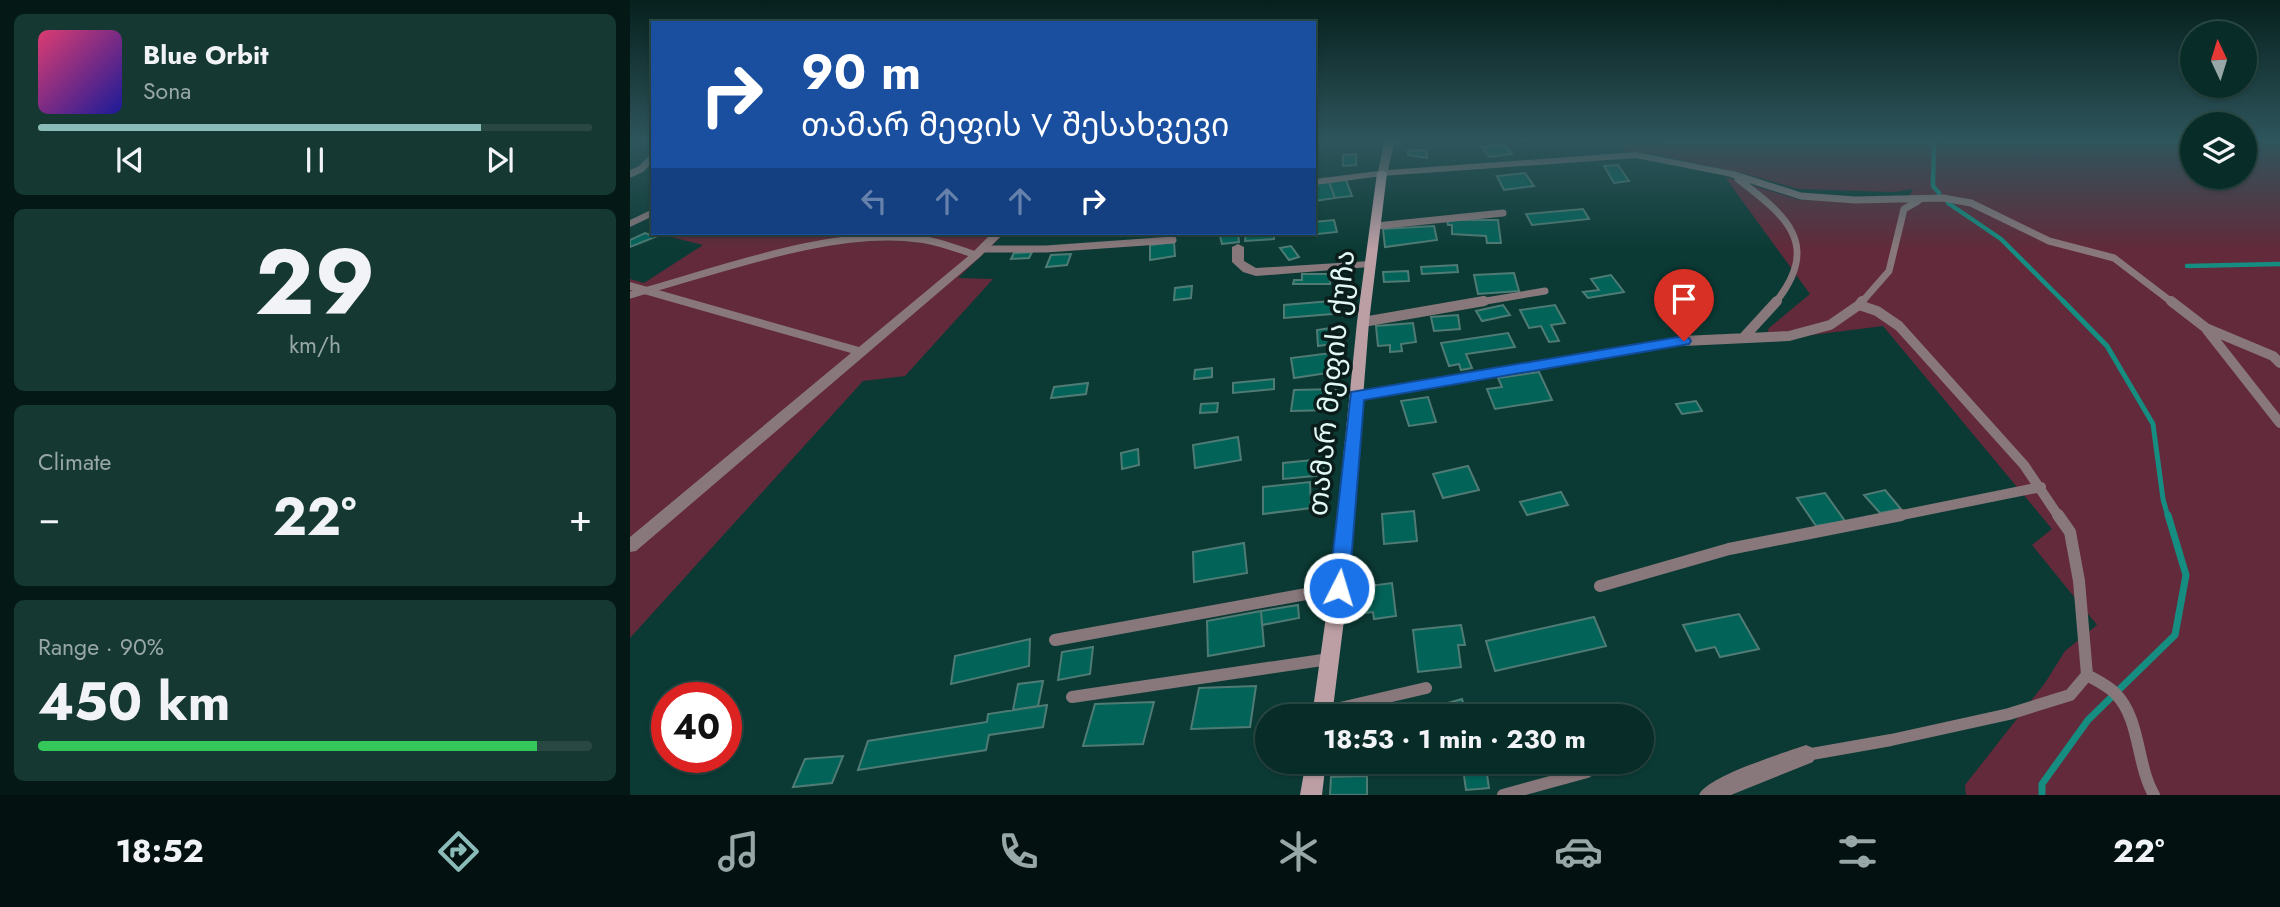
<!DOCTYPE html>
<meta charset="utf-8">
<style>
:root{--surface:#082c27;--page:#163833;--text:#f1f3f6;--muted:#98a7a7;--line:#294844;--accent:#8bbbb9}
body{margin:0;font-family:Jost,"Noto Sans Georgian",sans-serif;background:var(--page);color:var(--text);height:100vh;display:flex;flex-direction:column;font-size:26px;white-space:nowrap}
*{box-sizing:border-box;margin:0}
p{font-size:23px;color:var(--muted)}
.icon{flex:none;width:38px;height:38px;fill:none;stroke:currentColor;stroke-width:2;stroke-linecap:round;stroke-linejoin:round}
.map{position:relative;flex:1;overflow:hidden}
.details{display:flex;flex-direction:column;gap:14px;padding:14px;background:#041815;width:630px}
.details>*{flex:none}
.banner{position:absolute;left:21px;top:21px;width:665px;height:214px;border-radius:0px;box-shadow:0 2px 5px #0004,0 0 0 2px var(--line);background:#1a4fa0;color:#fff;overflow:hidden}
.needle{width:46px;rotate:356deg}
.controls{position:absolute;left:1550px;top:21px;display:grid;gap:14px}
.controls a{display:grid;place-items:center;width:77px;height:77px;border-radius:50%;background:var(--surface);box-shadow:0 2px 5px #0004,0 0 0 2px var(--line);font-size:35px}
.speed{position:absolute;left:21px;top:682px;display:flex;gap:14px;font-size:35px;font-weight:700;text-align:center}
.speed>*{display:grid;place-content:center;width:91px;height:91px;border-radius:50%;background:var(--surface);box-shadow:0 2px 5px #0004,0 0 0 2px var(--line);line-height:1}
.speed .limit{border:10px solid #d22;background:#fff;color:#111}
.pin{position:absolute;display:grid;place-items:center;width:60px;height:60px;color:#fff;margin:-72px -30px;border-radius:50% 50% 50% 0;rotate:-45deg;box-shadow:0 0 7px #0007}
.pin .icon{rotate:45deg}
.me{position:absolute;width:77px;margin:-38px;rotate:5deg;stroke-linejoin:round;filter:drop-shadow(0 0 5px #0008)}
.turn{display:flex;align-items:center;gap:24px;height:147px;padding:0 35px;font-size:32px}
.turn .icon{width:91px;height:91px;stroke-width:2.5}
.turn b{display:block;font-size:49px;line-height:60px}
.lanes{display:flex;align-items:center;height:66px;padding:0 35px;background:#0003;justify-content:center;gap:35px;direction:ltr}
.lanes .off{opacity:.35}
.big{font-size:52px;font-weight:700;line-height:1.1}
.details .tile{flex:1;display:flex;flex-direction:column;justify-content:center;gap:10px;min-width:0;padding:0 24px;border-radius:10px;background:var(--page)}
.details .dial{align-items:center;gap:0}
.dial b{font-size:91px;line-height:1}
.song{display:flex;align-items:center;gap:21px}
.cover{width:84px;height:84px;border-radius:10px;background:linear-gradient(135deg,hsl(340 70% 55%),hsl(240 70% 35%))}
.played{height:7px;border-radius:4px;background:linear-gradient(90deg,var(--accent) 80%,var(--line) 80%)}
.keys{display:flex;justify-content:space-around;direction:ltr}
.heat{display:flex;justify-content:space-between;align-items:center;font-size:38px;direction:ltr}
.charge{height:10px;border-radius:5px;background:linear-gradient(90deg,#34c759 90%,var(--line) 0)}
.trip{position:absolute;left:625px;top:704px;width:399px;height:70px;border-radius:35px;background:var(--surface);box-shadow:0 2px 5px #0004,0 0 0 2px var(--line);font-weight:700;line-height:70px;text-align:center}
.tabs{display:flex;height:112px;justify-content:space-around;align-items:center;background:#031210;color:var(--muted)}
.tabs .icon{width:49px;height:49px}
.tabs .active{color:var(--accent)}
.tabs b{font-size:32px;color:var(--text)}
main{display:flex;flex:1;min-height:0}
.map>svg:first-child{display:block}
</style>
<main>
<section class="details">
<div class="tile">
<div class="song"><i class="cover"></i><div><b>Blue Orbit</b><p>Sona</p></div></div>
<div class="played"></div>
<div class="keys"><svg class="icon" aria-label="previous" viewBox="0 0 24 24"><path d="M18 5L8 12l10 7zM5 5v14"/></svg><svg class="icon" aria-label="pause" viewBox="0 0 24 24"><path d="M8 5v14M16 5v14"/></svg><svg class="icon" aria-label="next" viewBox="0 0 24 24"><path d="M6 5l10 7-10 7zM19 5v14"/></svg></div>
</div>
<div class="tile dial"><b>29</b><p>km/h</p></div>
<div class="tile"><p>Climate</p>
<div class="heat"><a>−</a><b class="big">22°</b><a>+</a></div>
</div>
<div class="tile"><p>Range · 90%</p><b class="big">450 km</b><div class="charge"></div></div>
</section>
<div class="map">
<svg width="1650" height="795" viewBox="0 0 1650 795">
<rect width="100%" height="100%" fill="#0b3a34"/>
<path fill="#622a3a" d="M 1060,139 L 1563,139 L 1563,177 L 1615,177 L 1615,139 L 1650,139 L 1650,795 L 1336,795 L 1335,785 L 1415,683 L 1435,651 L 1467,625 L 1402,545 L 1422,529 L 1253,326 L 1134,341 L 1139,328 L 1180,294 L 1095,177 L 1170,200 L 1276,202 L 1283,189 L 1264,192 L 1168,189 L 1112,173 L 1022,154 L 997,152 L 990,145 Z
M 25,233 L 375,233 L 328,278 L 363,279 L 275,376 L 233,381 L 0,638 L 0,279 L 14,283 L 73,245 Z"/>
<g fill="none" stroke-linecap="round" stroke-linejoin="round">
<path stroke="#168d81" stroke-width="4.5" d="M 1304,139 L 1303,186 L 1309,193
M 1318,203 L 1371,239 L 1435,303
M 1557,266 L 1650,264"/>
<path stroke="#168d81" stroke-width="5" d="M 1433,301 L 1477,346 L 1523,424 L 1533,499 L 1538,517"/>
<path stroke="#168d81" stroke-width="7" d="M 1412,795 L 1412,784 L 1458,720 L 1545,635 L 1556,575 L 1538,515"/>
</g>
<path fill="#026359" stroke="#4f7b74" stroke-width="2" d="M 874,144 L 882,154 L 859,157 L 852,147 Z
M 796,150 L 797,158 L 778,155 L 778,151 Z
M 726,154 L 726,165 L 713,166 L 713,155 Z
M 988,165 L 999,181 L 984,183 L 974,166 Z
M 895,173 L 904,186 L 874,190 L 867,176 Z
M 716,180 L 722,196 L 705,198 L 699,182 Z
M 699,182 L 705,198 L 685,201 L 684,184 Z
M 953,209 L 959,219 L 902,225 L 896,214 Z
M 704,220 L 707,232 L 679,235 L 679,233 L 684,233 L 684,222 Z
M 817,220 L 868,220 L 871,243 L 857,243 L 856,236 L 822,234 L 822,225 L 818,225 Z
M 804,226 L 807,240 L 755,247 L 753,229 Z
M 15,233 L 25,237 L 0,247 L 0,240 Z
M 608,233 L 609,242 L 592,244 L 590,236 Z
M 616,233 L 644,233 L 644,239 L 615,241 Z
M 544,242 L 545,256 L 520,260 L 520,245 Z
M 661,246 L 669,257 L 659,260 L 650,248 Z
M 402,252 L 399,258 L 381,259 L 384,253 Z
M 441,254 L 437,265 L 416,267 L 421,255 Z
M 827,265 L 828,272 L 792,274 L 791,267 Z
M 778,271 L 779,281 L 754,282 L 753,272 Z
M 884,273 L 889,291 L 848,294 L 844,275 Z
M 672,274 L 701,274 L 700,284 L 663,284 L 664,280 L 672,280 Z
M 981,275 L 994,292 L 958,298 L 953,292 L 969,290 L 961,279 Z
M 562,286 L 561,298 L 544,300 L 545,288 Z
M 701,301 L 702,314 L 654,318 L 654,305 Z
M 873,305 L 880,315 L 852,321 L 846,311 Z
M 925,305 L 935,323 L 921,325 L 929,341 L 919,342 L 911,326 L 899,328 L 890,310 Z
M 828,315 L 830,329 L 804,331 L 801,317 Z
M 783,323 L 786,342 L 771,344 L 772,351 L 760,352 L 760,345 L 748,346 L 746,326 Z
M 701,328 L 702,344 L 688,346 L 687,330 Z
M 878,333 L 885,347 L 836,354 L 842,368 L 831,370 L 829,364 L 819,366 L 811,343 Z
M 701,353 L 704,372 L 664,378 L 661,358 Z
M 582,368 L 582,377 L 564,379 L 565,370 Z
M 909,372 L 922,400 L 865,409 L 857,389 L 872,387 L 868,378 Z
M 644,379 L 644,389 L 603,393 L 603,383 Z
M 458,383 L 456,394 L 421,398 L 424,387 Z
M 706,389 L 704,410 L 661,411 L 664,390 Z
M 798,397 L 806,422 L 779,426 L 771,401 Z
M 1066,401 L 1072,411 L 1052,414 L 1046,404 Z
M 588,403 L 587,412 L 570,413 L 571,404 Z
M 608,437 L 611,460 L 565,468 L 563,445 Z
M 508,449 L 509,465 L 492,469 L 491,453 Z
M 693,459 L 694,475 L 653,479 L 653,463 Z
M 838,466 L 849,490 L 813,498 L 803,474 Z
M 680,482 L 681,508 L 633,514 L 633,487 Z
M 1255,490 L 1271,509 L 1250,513 L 1234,495 Z
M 931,492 L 938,505 L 897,515 L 890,502 Z
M 1195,493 L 1215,521 L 1186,526 L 1167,498 Z
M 784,511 L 787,541 L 754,544 L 752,514 Z
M 614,543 L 617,573 L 564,582 L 563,552 Z
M 762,583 L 766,616 L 744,619 L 743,612 L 725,614 L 723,588 Z
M 668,605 L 669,618 L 632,625 L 631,611 Z
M 631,611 L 634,646 L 578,656 L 577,621 Z
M 1109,614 L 1129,649 L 1090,657 L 1085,647 L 1066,651 L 1053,625 Z
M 964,617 L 976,646 L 865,671 L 856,641 Z
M 831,625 L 835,645 L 828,645 L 831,667 L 788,672 L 783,630 Z
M 400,639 L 399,666 L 321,684 L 325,656 Z
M 463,647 L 460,674 L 428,680 L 432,652 Z
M 413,681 L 408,706 L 383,710 L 388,684 Z
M 626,686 L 620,727 L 561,729 L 569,688 Z
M 832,699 L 837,716 L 787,716 L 786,712 Z
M 524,702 L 513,744 L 453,746 L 465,704 Z
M 417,705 L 413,727 L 359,735 L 356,750 L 228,770 L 238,741 L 357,722 L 358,714 Z
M 760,708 L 761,716 L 716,716 L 716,715 Z
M 213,756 L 202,783 L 163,787 L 175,759 Z
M 832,761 L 855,761 L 859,788 L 836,790 Z
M 908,761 L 932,761 L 935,768 L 912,773 Z
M 737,776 L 737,795 L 700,795 L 701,777 Z"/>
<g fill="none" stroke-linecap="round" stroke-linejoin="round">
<path stroke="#89787b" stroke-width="7" d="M 0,174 L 11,169 L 23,157
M 1102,174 L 1171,196 L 1225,200 L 1313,198 L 1341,203 L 1419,241 L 1484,258 L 1543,303
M 1108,179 C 1155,215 1193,244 1145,303
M 746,226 L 873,213
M 352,249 L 416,249 L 543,240
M 0,295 C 86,272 201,227 289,239 C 309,241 327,249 346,255
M 844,303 L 915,291
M 1231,303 L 1259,271 L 1274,209 L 1288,201"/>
<path stroke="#89787b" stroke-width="10" d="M 1541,301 L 1576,328 L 1643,356 L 1650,363
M 1229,305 L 1232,301
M 733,322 L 854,301
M 1577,330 L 1650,423
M 1114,337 L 1147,301
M 1053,341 L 1159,336 L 1200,325 L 1229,305 L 1247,311 L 1269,326 L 1394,465 L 1429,517
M 1262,517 L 1411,487"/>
<path stroke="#89787b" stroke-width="12" d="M 1428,515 L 1440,532 L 1449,581 L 1457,675
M 970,586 L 1099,549 L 1271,515
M 425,640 L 709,588
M 442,697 L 699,659
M 693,712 L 796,688
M 1176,755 L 1261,740 L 1379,714 L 1440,695 L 1457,675 C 1466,680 1477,685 1485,693 C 1511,719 1506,764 1524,795
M 873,795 L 957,772"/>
<path fill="#89787b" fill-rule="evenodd" d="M 755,139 L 765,139 L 758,170 L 1006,152 L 1102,171 L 1107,174 L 1102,177 L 1006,158 L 752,176 L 684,185 L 684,179 L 748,171 Z
M 23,209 L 23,216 L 0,227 L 0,220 Z
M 362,233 L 374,233 L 350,257 L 6,551 L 0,552 L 0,537 L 221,353 L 0,290 L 0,282 L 229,347 L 342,253 Z
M 608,244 L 614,247 L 614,261 L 626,268 L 740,261 L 746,264 L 740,267 L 626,276 L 613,272 L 602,262 L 602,247 Z
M 1053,337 L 1059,341 L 1058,344 L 727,401 L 720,396 L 727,391 Z
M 1176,745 L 1183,748 L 1186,755 L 1183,762 L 1101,795 L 1069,795 C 1077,776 1154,753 1176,745 Z"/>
<path fill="#bb9fa5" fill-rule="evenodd" d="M 752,170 L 757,173 L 739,322 L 718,588 L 702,716 L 682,716 L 700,588 L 727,322 L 747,173 Z
M 676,761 L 696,761 L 692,795 L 670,795 Z"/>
</g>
<linearGradient id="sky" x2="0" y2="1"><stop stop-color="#06201d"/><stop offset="0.56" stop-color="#2e555c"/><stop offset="1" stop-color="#2e555c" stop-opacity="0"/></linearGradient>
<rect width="1650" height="250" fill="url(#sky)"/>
<path fill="#1a73e8" stroke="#114b97" stroke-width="2" d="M 1054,336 L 1059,338 L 1061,341 L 1059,344 L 734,400 L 719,588 L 716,593 L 709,596 L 702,593 L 699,588 L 721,392 Z"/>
<g text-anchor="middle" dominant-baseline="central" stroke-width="7" stroke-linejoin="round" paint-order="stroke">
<g font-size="28" fill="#e1f8f4" stroke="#0b1d1a">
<text transform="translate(701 383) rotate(-84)">თამარ მეფის ქუჩა</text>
</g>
</g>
</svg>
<div class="controls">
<a><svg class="needle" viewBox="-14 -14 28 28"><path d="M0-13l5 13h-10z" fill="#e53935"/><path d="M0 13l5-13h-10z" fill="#98a7a7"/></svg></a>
<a><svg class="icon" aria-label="layers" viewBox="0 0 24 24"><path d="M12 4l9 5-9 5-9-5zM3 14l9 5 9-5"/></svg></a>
</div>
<div class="speed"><div class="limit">40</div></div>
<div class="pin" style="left:1054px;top:341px;background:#d93025"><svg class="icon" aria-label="arrive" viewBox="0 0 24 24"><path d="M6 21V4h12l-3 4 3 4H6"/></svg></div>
<svg class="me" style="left:709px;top:588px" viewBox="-20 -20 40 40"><circle r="17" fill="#1a73e8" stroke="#fff" stroke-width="3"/><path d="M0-11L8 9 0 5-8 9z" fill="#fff"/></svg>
<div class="trip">18:53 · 1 min · 230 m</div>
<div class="banner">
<div class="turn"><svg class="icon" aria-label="right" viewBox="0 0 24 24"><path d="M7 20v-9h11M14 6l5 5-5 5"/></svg><div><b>90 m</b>თამარ მეფის V შესახვევი</div></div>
<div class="lanes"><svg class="icon off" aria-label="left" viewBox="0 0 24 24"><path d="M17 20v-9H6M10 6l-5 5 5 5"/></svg><svg class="icon off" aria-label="ahead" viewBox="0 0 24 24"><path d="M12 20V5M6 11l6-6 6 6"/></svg><svg class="icon off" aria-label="ahead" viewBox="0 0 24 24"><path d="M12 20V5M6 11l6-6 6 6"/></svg><svg class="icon" aria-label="right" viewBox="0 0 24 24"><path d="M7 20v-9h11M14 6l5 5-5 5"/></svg></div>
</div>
</div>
</main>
<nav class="tabs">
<b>18:52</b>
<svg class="icon active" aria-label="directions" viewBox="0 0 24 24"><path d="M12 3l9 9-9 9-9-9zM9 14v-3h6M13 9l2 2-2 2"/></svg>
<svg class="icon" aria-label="music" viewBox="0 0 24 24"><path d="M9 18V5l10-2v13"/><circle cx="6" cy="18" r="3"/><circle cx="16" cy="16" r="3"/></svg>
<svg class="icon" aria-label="phone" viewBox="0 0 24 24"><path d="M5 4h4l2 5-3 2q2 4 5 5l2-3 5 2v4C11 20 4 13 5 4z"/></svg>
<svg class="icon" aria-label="climate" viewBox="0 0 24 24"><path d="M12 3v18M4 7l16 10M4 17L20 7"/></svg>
<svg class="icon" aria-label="car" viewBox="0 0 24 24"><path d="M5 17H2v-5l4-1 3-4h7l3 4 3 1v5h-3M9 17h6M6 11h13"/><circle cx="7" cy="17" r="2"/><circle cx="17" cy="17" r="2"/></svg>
<svg class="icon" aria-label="filters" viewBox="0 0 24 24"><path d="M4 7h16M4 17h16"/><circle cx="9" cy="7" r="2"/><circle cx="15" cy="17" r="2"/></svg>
<b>22°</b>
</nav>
